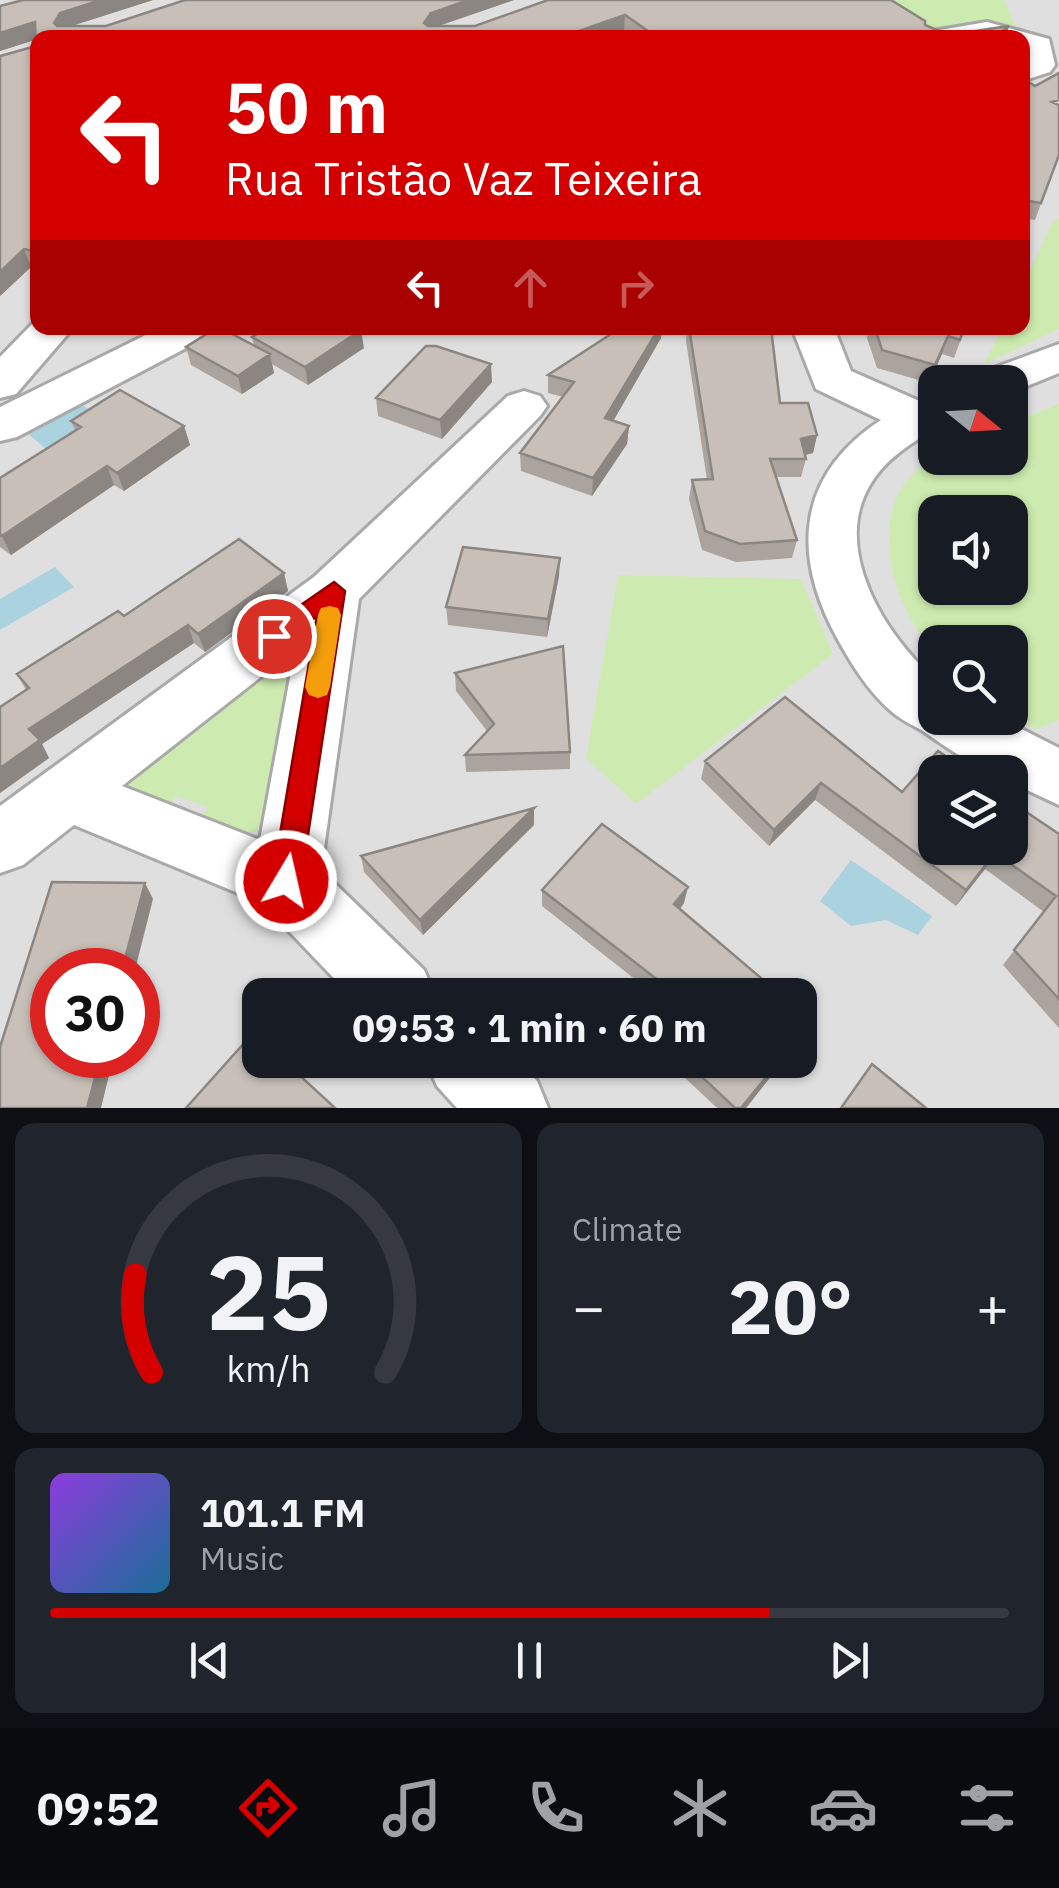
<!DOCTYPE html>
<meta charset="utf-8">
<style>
:root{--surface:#171b24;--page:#20242c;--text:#f1f3f6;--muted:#9ea1a6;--line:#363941;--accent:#d40000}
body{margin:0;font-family:"IBM Plex Sans",sans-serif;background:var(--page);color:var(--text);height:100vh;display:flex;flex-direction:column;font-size:38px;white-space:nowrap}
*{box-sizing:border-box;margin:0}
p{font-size:32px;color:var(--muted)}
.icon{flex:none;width:55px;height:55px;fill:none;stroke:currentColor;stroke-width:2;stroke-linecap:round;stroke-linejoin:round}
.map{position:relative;height:1108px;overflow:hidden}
.drawer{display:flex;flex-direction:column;gap:15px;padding:15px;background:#0d0f14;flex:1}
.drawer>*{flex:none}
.top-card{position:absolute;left:30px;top:30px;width:1000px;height:305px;border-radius:20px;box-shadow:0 2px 8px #0004;background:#d40000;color:#fff;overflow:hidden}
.needle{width:65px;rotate:108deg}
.buttons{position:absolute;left:918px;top:365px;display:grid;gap:20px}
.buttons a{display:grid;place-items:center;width:110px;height:110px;border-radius:20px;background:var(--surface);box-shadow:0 2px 8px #0004;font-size:50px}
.speed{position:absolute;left:30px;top:948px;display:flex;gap:20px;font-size:50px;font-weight:700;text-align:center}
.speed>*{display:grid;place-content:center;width:130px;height:130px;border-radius:50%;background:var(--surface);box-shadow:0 2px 8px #0004;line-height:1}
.speed .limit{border:15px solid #d22;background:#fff;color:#111}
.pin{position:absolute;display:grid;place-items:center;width:85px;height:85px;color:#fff;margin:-42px;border:5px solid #fff;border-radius:50%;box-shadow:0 2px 10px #0007}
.me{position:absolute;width:110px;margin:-55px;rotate:9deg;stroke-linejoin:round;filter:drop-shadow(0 0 8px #0008)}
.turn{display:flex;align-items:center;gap:35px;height:210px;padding:0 30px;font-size:45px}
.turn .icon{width:130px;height:130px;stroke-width:2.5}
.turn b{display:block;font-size:70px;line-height:85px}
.lanes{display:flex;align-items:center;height:95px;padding:0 30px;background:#0003;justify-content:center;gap:50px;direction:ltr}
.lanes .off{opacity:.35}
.big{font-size:75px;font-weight:800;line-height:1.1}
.drawer .card{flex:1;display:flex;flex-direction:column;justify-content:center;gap:15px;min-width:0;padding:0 35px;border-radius:20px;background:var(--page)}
.drawer .dial{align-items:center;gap:0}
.dial svg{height:260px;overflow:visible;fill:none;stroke:var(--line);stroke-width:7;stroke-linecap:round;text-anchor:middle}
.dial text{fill:var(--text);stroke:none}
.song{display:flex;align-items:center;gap:30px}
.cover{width:120px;height:120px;border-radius:15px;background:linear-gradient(135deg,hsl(270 70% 55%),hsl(200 70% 35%))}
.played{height:10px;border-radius:5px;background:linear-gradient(90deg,var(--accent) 75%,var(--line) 75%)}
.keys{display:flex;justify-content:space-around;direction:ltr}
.heat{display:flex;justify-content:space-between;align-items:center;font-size:55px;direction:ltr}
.drawer .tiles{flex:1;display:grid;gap:15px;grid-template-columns:1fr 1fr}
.card:last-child{grid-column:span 2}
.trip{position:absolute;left:242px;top:978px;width:575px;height:100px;border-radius:20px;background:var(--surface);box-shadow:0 2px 8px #0004;font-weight:800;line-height:100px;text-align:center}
.tab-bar{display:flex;height:160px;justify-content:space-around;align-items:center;background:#090b0e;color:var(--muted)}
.tab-bar .icon{width:70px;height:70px}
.tab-bar .current{color:var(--accent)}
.tab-bar b{font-size:45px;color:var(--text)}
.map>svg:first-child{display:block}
</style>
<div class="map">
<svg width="1059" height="1108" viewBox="0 0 1059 1108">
<rect width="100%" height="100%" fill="#f2efe9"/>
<path fill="#e0dfdf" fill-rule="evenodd" d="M 0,0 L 1059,0 L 1059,1108 L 0,1108 ZM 38,38 L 1022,38 L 1022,328 L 38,328 ZM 935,382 L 1010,382 L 1010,458 L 935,458 ZM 935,512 L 1010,512 L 1010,588 L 935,588 ZM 935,642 L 1010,642 L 1010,718 L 935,718 ZM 935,772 L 1010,772 L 1010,848 L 935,848 ZM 52,970 L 138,970 L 138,1055 L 52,1055 ZM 260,995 L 800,995 L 800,1060 L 260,1060 Z"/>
<path fill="#cdebb0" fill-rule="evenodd" d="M 870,0 L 1004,0 L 1018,31 L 918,33 Z
M 1059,218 L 1059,329 L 984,364 L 1002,328 L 1022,328 L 1023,285 L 1052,223 Z
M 1059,404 L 1059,720 L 1036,730 L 1010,713 L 1010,642 L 935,642 L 935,650 C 887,606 859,487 940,458 C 958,451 990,458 1010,458 L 1010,424 ZM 1010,512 L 1010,588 L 935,588 L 935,512 Z
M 618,575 L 801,579 L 833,654 L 636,804 L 586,758 Z
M 282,652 L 298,658 L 264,824 L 255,832 L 242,832 L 202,818 L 208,807 L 176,796 L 168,807 L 138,798 L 128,788 L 128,776 Z"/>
<path fill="#aad3df" d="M 80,403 L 100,418 L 52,454 L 27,433 Z
M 55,567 L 74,587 L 0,630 L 0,599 Z
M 851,860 L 932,916 L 918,935 L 886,920 L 851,926 L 820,901 Z"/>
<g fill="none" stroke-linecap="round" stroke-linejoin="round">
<g stroke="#a9a9a9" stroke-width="6">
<path id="minor" d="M 987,22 L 1049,39 L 1055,65 L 1050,72 L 1022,81 L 1022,38 L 924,38 L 928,32 Z
M 37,319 L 38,328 L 73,328 L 16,394 L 0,398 L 0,357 Z
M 160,328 L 213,328 L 207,337 L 17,437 L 0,441 L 0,407 Z
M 792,328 L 834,328 L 851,371 L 917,400 L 935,395 L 935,429 C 911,443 884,460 870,485 C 831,550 886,637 935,679 L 935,718 L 1000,718 L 1059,748 L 1059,805 L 1010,782 L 1010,772 C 978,772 948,748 923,731 C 913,725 901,720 891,711 C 868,691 852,665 837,638 C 791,554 797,475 881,420 L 816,389 Z
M 1059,344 L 1059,373 L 1010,393 L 1010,382 L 976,382 L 983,372 Z
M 524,391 L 540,396 L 547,406 L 540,416 L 359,599 L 321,870 L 424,970 L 435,995 L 350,995 L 262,903 L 74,825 L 23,865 L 0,873 L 0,806 L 314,577 L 508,396 ZM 295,650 L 260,840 L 122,786 Z
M 426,1060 L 516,1060 L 537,1081 L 548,1108 L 457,1108 L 437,1086 Z"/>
</g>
<use href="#minor" fill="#fff" fill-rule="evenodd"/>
</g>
<path fill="#aba49e" d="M 23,0 L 153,0 L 72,26 L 106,26 L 185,0 L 514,0 L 439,26 L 475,26 L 548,0 L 925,25 L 948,35 L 1006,38 L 634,38 L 624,31 L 38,38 L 38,268 L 31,267 L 0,296 L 0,56 L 36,46 L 36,39 L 0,51 Z
M 1022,78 L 1059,155 L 1035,220 L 1022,218 Z
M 613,328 L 662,328 L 661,338 L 613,421 L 629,426 L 627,444 L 592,496 L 521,471 L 520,453 L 563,397 L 548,393 L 548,375 L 611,334 Z
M 687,328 L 771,328 L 780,403 L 817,435 L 813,453 L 805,455 L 806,459 L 801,477 L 776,477 L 797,540 L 792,558 L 736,562 L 702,550 L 689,499 L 692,480 L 707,480 L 686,341 Z
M 870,328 L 965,328 L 954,358 L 942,354 L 929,383 L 877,368 L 867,338 Z
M 252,337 L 364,348 L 308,385 L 272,364 L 274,373 L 242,394 L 191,365 L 186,347 L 254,346 Z
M 492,382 L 442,439 L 378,416 L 376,398 Z
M 71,421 L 184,426 L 190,445 L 124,491 L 114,485 L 11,555 L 0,547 L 0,478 L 75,430 Z
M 284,573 L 288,591 L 205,652 L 194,643 L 42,744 L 49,758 L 0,793 L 0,707 L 26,690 L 17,674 Z
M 559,576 L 547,637 L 448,625 L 446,607 Z
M 455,673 L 570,752 L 570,769 L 466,772 L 465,755 L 487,731 L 456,691 Z
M 705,761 L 902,792 L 1059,834 L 1059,1028 L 1003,965 L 1044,912 L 985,869 L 956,906 L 815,800 L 769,846 L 701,779 Z
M 534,808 L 534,825 L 423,935 L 364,872 L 361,856 Z
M 542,890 L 684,903 L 680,909 L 781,995 L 655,995 L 542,906 Z
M 666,1060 L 776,1060 L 778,1062 L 772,1075 L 746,1108 L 717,1108 Z"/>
<path fill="#8b8681" d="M 101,0 L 153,0 L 65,28 L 59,38 L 54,23 L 60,13 Z
M 469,0 L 514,0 L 432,28 L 424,23 L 431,13 Z
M 625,15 L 624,31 L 604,38 L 559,38 Z
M 35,22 L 38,39 L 0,51 L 0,33 Z
M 1009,26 L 1006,38 L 993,38 Z
M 24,249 L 31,267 L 0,296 L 0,272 Z
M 659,328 L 662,328 L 661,338 L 604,437 L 605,418 Z
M 361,330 L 364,348 L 308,385 L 305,367 Z
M 948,336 L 942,354 L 929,383 L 935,365 Z
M 270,354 L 274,373 L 242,394 L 238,376 Z
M 491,364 L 492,382 L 442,439 L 440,420 Z
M 184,426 L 190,445 L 124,491 L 117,473 Z
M 629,426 L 627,444 L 592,496 L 593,478 Z
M 817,435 L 813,453 L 797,457 L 801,439 Z
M 107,466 L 114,485 L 11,555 L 2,536 Z
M 560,558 L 559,576 L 547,637 L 548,619 Z
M 284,573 L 288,591 L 205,652 L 198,634 Z
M 188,625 L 194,643 L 42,744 L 49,758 L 0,793 L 0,768 L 29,729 Z
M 821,783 L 815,800 L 769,846 L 774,830 Z
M 534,808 L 534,825 L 423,935 L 420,920 Z
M 995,853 L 985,869 L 956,906 L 966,890 Z
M 145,883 L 153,899 L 135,970 L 122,970 Z
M 688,887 L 684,903 L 671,920 L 674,904 Z
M 101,1055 L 114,1055 L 101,1108 L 87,1108 Z
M 778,1062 L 772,1075 L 746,1108 L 741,1108 Z"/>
<path fill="#c7bfb8" stroke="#8b8681" stroke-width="2.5" d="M 23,0 L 101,0 L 60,13 L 54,23 L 57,26 L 106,26 L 185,0 L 469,0 L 431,13 L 424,23 L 428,26 L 475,26 L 548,0 L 891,0 L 925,21 L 925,25 L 948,35 L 1009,26 L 993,38 L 658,38 L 625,15 L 559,38 L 38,38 L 38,252 L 24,249 L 0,272 L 0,56 L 36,46 L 35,22 L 0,33 L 0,6 Z
M 1059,73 L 1059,100 L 1052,102 L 1059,105 L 1059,155 L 1041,203 L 1022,200 L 1022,78 L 1035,86 Z
M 216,328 L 221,328 L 270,354 L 238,376 L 186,347 Z
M 268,328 L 357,328 L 361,330 L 305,367 L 252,337 Z
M 613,328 L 659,328 L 605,418 L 629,426 L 593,478 L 520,453 L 574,382 L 548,375 L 611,334 Z
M 689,328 L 771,328 L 780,403 L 808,403 L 817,435 L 801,439 L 806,459 L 770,459 L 797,540 L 740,544 L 705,531 L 692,480 L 713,479 Z
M 875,328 L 964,328 L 960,340 L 948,336 L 935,365 L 882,350 Z
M 426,346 L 436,346 L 491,364 L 440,420 L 376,398 Z
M 120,390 L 184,426 L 117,473 L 107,466 L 2,536 L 0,535 L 0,478 L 81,427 L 71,421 Z
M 239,539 L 284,573 L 198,634 L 188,625 L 29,729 L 40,740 L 0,768 L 0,707 L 29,688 L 17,674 L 118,611 L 124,616 Z
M 463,547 L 560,558 L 548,619 L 446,607 Z
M 563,646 L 570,752 L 465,755 L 494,724 L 455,673 Z
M 785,697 L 902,792 L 938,751 L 969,772 L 935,772 L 935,848 L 1010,848 L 1010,801 L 1059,834 L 1059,999 L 1014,950 L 1056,896 L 995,853 L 966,890 L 821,783 L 774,830 L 705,761 Z
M 534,808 L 420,920 L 361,856 Z
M 602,824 L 688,887 L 674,904 L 781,995 L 677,995 L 542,890 Z
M 52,882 L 145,883 L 122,970 L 52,970 L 52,1055 L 101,1055 L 87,1108 L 0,1108 L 0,1047 Z
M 254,1032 L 260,1038 L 260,1060 L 283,1060 L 335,1108 L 186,1108 Z
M 684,1060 L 776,1060 L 778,1062 L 741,1108 L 735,1108 Z
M 872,1064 L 926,1108 L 841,1108 Z"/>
<path fill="#d40000" stroke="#8a0000" stroke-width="2.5" d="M 334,582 L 345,591 L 301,881 L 296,890 L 286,894 L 276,890 L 272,881 L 317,616 C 303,627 285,648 266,642 L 262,636 L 266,629 Z"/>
<path fill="#f59e0b" d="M 330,606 L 338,608 L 341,615 L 330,687 L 327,695 L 318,698 L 309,695 L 305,687 L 318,615 L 321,608 Z"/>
</svg>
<div class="buttons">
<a><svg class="needle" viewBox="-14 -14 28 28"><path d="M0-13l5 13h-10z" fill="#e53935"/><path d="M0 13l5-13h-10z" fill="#9ea1a6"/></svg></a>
<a><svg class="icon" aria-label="sound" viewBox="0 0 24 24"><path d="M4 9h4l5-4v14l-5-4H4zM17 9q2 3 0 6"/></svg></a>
<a><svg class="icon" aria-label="search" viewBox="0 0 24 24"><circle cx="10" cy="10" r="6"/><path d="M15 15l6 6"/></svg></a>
<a><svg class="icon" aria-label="layers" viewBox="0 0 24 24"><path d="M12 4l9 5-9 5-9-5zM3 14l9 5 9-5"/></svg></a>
</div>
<div class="speed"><div class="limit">30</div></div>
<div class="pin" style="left:274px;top:636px;background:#d93025"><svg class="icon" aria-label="arrive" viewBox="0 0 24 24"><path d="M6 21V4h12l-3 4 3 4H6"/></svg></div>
<svg class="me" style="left:286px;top:881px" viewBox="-20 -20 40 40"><circle r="17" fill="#d40000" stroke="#fff" stroke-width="3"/><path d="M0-11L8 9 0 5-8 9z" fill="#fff"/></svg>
<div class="trip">09:53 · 1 min · 60 m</div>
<div class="top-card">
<div class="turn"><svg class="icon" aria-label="left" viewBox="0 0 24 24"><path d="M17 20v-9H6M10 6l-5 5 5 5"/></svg><div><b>50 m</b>Rua Tristão Vaz Teixeira</div></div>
<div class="lanes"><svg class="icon" aria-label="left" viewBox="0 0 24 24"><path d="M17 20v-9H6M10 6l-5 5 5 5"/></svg><svg class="icon off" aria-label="ahead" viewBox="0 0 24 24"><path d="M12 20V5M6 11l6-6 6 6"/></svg><svg class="icon off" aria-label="right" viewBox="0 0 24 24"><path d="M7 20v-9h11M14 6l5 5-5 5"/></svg></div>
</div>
</div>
<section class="drawer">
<div class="tiles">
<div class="card dial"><svg viewBox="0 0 100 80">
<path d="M14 69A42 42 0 1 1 86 69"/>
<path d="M14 69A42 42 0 0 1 9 39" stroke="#d40000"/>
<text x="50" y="56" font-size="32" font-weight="700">25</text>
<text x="50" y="72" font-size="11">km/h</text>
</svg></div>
<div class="card"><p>Climate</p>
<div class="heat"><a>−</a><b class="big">20°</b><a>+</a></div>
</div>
<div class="card">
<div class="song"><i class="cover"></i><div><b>101.1 FM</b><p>Music</p></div></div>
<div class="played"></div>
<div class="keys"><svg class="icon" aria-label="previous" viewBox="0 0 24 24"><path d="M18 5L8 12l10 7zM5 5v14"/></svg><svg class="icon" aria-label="pause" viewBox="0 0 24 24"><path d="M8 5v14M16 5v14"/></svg><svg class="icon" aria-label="next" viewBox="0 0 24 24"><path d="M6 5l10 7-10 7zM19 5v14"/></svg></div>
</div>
</div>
</section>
<nav class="tab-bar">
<b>09:52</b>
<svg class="icon current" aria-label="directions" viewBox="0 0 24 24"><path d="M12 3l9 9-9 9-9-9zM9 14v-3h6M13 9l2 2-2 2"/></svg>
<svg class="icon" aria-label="music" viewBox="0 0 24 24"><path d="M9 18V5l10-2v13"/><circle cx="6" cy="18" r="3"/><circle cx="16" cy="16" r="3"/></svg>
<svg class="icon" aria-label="phone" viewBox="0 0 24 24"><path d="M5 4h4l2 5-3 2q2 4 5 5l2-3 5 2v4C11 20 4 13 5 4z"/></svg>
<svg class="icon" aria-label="climate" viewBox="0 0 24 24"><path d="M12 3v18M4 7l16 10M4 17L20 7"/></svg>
<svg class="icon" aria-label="car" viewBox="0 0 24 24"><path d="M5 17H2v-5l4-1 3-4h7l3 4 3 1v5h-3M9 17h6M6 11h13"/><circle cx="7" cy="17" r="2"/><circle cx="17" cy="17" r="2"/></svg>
<svg class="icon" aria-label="filters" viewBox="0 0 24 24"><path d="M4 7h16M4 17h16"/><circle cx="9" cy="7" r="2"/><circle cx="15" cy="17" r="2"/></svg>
</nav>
